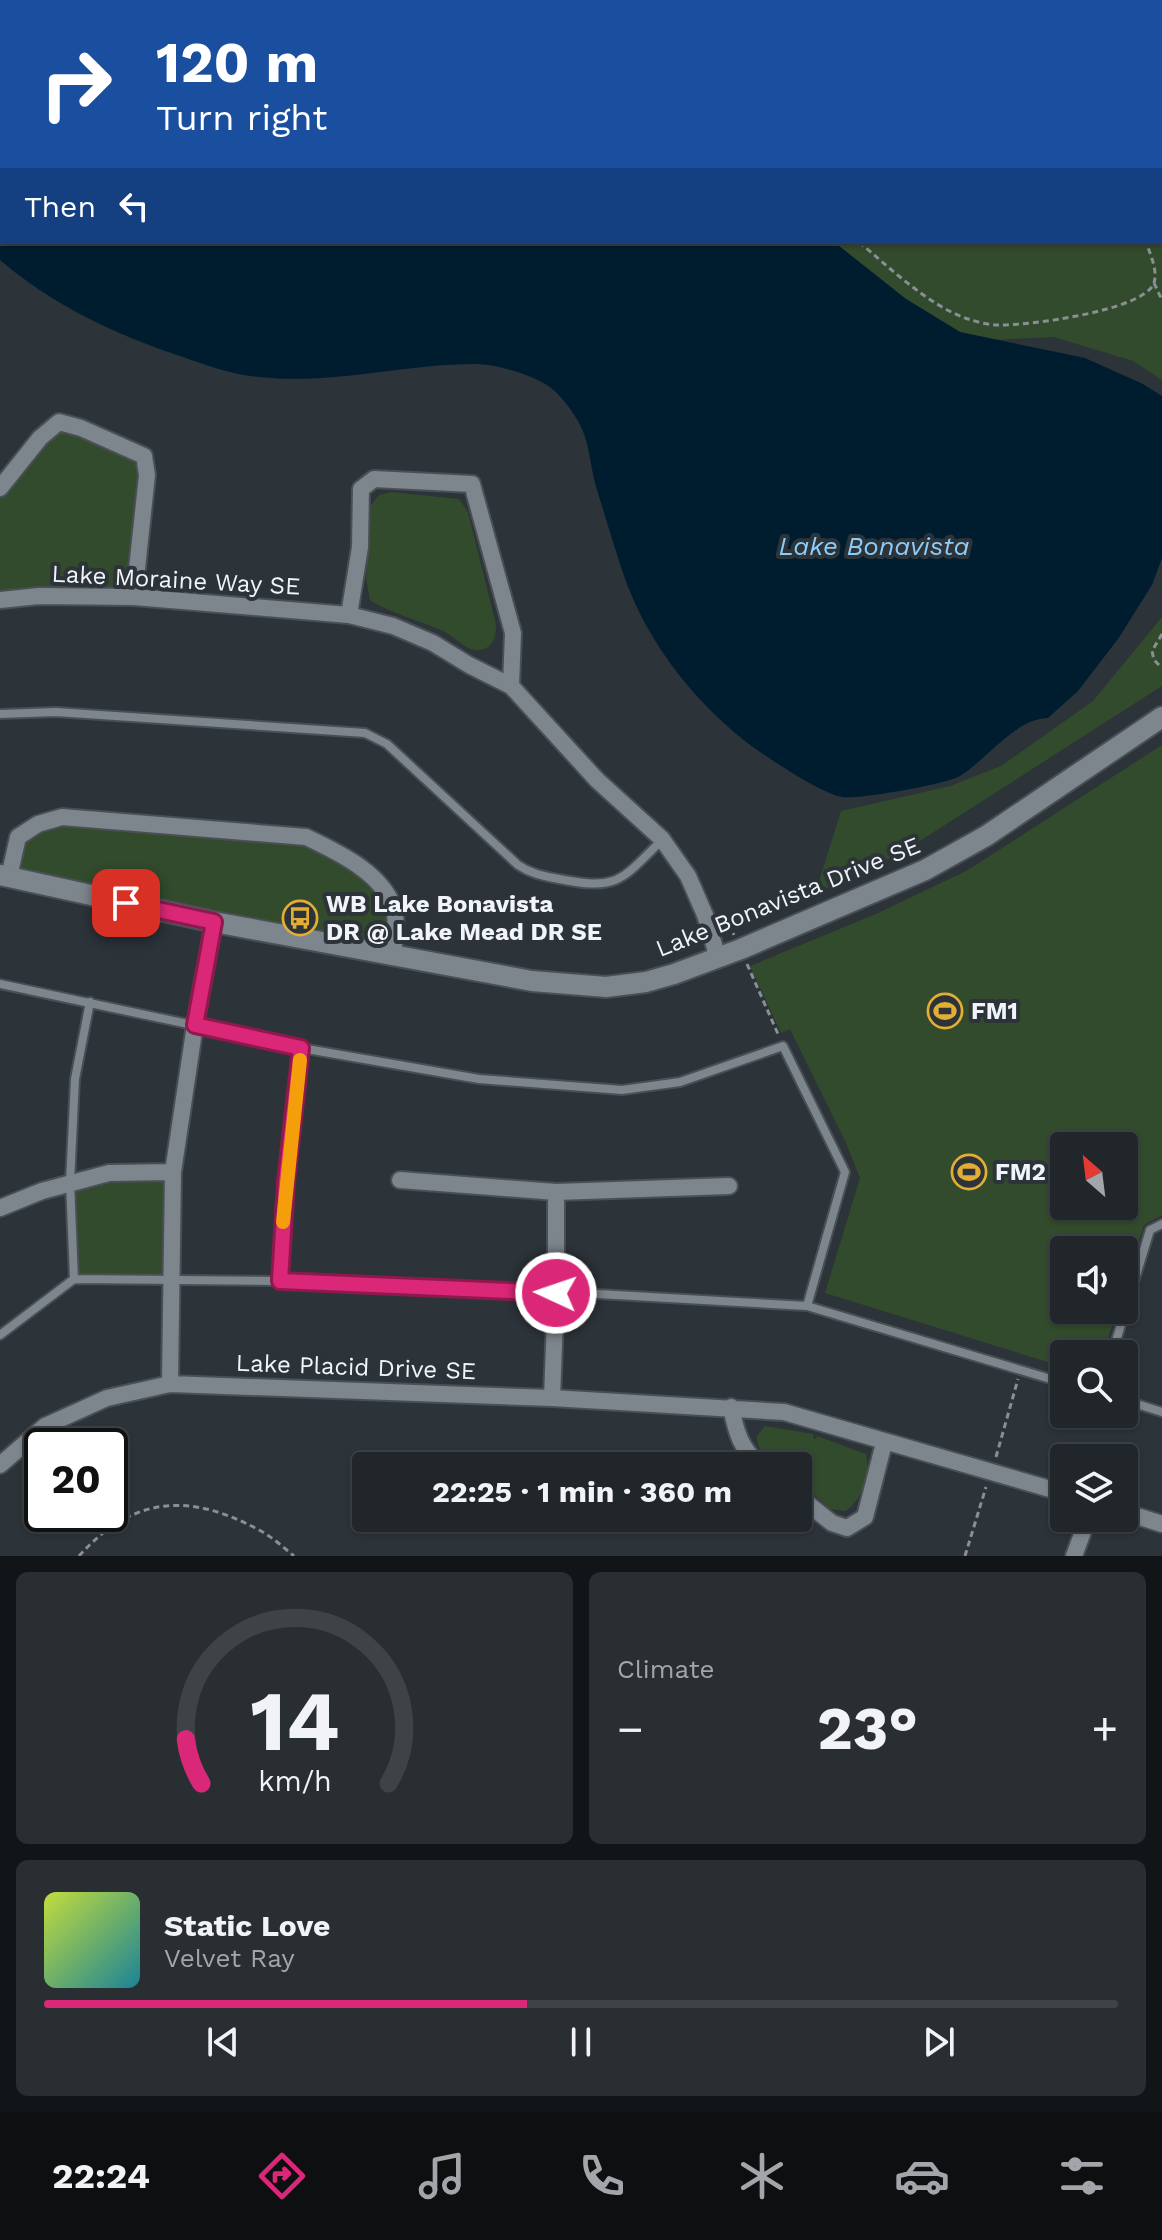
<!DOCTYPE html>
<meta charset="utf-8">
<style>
:root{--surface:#21262b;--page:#292e33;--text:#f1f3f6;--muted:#a2a5a9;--line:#3e4347;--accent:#db2777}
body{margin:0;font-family:"Work Sans",sans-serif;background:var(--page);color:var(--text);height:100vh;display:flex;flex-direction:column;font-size:30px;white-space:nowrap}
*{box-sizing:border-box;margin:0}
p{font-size:26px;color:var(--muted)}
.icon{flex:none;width:44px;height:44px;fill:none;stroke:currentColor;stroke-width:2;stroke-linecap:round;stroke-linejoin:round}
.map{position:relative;height:1556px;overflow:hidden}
.drawer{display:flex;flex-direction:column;gap:16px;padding:16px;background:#121518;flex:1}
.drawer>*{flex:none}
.hud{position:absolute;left:0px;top:0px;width:1162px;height:244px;box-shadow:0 2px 6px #0004,0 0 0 2px var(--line);background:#1a4fa0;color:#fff;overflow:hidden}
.needle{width:52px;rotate:332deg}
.buttons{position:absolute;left:1050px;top:1132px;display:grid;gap:16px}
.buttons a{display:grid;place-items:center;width:88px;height:88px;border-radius:8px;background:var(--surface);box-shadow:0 2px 6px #0004,0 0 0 2px var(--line);font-size:40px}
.speed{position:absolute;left:24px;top:1428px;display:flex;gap:16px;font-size:40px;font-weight:700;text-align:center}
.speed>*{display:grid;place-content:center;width:104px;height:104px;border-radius:50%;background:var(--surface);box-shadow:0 2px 6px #0004,0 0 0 2px var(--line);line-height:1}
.speed .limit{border:4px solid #111;border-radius:12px;background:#fff;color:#111}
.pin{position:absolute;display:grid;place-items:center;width:68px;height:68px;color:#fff;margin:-34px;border-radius:16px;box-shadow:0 4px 12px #0006}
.me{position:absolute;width:88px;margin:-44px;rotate:273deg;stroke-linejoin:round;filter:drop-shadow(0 0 6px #0008)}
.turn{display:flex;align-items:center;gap:28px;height:168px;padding:0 24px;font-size:36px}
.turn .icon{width:104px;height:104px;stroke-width:2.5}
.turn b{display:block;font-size:56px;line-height:68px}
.then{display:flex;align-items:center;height:76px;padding:0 24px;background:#0003;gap:16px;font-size:30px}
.big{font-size:60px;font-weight:700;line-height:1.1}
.drawer .card{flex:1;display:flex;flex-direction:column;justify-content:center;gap:12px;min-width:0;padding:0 28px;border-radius:12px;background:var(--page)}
.drawer .dial{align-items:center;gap:0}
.dial svg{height:208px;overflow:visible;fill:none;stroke:var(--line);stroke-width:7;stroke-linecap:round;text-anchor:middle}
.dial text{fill:var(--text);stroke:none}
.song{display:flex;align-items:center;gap:24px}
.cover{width:96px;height:96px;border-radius:12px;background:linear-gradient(135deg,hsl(70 70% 55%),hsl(190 70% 35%))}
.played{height:8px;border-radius:4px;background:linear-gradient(90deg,var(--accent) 45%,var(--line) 45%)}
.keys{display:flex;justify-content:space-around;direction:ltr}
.heat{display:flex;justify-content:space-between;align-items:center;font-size:44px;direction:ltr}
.drawer .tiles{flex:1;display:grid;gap:16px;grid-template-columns:1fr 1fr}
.card:last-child{grid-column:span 2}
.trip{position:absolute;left:352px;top:1452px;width:460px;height:80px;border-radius:8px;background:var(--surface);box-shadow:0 2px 6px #0004,0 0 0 2px var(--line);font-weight:700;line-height:80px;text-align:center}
.tabs{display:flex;height:128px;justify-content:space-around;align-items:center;background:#0d0f11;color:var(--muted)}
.tabs .icon{width:56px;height:56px}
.tabs .selected{color:var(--accent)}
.tabs b{font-size:36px;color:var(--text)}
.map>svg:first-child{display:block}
</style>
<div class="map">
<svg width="1162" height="1556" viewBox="0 0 1162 1556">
<rect width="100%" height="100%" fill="#2c3339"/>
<path fill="#324b2c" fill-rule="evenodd" d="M 592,0 L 1162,0 L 1162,380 L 1133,361 L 1054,337 L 989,340 L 960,332 L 906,299 L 834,242 L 1160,242 L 1160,2 Z
M 59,422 L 144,456 L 134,597 L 0,600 L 0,488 Z
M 392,492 L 459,499 L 468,512 L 496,624 C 496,637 493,650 477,650 C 466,651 455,637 445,632 C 422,621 389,613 370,600 L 366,578 L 371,505 L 379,495 Z
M 1162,617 L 1162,686 L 901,853 L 815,894 L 841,811 L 950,786 L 1001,766 L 1093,701 Z
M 1162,745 L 1162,1215 L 1144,1225 L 1124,1288 L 1124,1250 L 1064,1250 L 1064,1310 L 1117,1310 L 1103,1354 L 1064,1354 L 1064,1367 L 825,1293 L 860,1178 L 846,1143 L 790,1029 L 781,1033 L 750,966 L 878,913 L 968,870 ZM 1124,1146 L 1124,1206 L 1064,1206 L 1064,1146 Z
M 38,824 L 306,837 L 385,889 L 393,953 L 9,877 L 18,837 Z
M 173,1172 L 172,1278 L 74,1279 L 70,1182 Z
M 765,1426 L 813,1434 L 813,1438 L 816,1439 L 817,1436 L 866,1454 C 871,1472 862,1502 845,1511 L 830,1509 L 798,1480 L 798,1466 C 780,1466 756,1458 757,1436 Z"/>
<path fill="#001d30" d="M 0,0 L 96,0 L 2,2 L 2,242 L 834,242 L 906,299 L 960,332 L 1085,358 L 1143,384 L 1162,396 L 1162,558 L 1152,585 L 1118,639 L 1078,691 L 1048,718 C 1016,718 986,760 960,776 C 948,784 856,800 842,797 C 823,794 776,763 760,752 C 699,709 647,644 623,573 C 613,543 604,513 595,483 C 591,468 590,452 585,437 C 581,422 564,398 551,388 C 535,375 496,364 475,364 C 404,364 332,385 260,377 C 233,375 208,366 183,357 C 116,335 54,306 0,260 Z
M 243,0 L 592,0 L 593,2 L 245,2 Z"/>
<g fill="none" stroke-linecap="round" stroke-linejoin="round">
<g stroke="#494f54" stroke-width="12">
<path id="service" d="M 0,714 L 56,712 L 365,733 L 387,744 L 518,865 C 531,874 544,876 559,879 C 619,891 621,880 662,840
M 0,984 L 301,1048 L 479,1079 L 622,1090 L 680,1082 L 783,1046 L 845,1172 L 807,1306
M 74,1279 L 70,1182 L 75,1079 L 90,1002
M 280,1281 L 286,1181 L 301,1048
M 0,1335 L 74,1279 L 280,1281 L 581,1293 L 807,1306 L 1064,1383
M 1112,1354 L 1150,1230 L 1162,1224
M 1124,1400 L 1162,1412"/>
</g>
<g stroke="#494f54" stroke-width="20">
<path id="minor" d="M 0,488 L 40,438 L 59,422 L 81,428 L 144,456 L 147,475 L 134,597
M 0,600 L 39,596 L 134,597 L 349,615 L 393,626 L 433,643 L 469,665 L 511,686 L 597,780 L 662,839 L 688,876 L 705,915 L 718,958
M 349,615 L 360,547 L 361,489 L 374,479 L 472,484 L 513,633 L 511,686
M 9,877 L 18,837 L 38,824 L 62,817 L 306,837 C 338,852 389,876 395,915 C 397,926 394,941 393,953
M 400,1180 L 556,1192 L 729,1186
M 0,1208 L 42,1191 L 109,1173 L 173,1172
M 170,1384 L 173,1172 L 195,1025 L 214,922
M 552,1398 L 556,1293 L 556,1192
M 731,1407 C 736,1432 741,1450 761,1466
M 0,1465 L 45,1426 L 107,1398 L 170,1384 L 552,1398 L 784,1412 L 1064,1493
M 798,1496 L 832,1523 L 847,1528 L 865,1517 L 884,1443
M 1124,1512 L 1162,1524
M 1074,1556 L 1088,1518"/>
</g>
<g stroke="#494f54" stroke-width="24">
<path id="tertiary" d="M 0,875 L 214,922 L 532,981 L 606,987 L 646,982 L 674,974 L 741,949 L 925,870 L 986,836 L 1162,717"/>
</g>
<path stroke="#898f94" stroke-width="3" stroke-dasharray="6 4" stroke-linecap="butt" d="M 615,0 L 616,2
M 1020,0 L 1021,2
M 859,242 C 890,268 929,306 968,319 C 977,322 989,325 998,325 C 1025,326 1144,311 1154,283 C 1158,270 1150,254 1146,242
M 1154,283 L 1162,300
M 1162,634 L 1152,651 L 1154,660 L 1162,668
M 729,924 L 734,935
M 747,964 L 778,1034
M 996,1457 L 1018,1379
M 79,1556 C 133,1496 189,1492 259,1530 C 271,1536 283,1547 294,1556
M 965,1556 L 986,1487"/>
<use href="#service" stroke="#7d858d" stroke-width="8"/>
<use href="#minor" stroke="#7d858d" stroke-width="16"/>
<use href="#tertiary" stroke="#7d858d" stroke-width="20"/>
</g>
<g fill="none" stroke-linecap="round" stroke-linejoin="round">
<g stroke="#8e194d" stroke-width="20">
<path id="route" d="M 126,903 L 214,922 L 195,1025 L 301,1048 L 286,1181 L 280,1281 L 556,1293"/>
</g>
<use href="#route" stroke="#db2777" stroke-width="14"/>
<path stroke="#f59e0b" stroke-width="14" d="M 283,1222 L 300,1060"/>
</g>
<defs>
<g id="bus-ring" transform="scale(1.8)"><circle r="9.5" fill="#2c3339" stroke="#e2af34" stroke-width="1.5"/><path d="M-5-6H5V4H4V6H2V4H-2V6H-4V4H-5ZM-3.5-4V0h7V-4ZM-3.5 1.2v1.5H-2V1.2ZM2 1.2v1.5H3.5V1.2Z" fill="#e2af34"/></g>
<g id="stadium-ring" transform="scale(1.8)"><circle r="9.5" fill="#2c3339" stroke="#e2af34" stroke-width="1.5"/><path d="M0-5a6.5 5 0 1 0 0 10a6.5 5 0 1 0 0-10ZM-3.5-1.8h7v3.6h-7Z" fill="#e2af34"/></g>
</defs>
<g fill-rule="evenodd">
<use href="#bus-ring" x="300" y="918"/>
<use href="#stadium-ring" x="945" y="1011"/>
<use href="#stadium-ring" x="969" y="1172"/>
</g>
<g text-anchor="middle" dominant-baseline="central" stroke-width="8" stroke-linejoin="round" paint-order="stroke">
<g font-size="24" fill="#f1f5fa" stroke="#2c3339">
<text transform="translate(176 580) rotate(3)">Lake Moraine Way SE</text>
<text transform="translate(788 897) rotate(-22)">Lake Bonavista Drive SE</text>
<text transform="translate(356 1367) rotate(2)">Lake Placid Drive SE</text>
</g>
<g font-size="24" font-weight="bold" fill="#f1f5fa" stroke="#2c3339" text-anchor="start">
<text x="326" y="904">WB Lake Bonavista<tspan x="326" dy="28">DR @ Lake Mead DR SE</tspan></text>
<text x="971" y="1011">FM1</text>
<text x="995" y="1172">FM2</text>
</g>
<g font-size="26" font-style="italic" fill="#8bccf9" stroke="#2c3339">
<text x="874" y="546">Lake Bonavista</text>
</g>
</g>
</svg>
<div class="buttons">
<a><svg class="needle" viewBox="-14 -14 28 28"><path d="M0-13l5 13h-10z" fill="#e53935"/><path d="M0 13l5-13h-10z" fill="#a2a5a9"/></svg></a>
<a><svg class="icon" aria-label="sound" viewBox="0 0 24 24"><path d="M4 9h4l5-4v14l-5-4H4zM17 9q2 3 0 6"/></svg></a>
<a><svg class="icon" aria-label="search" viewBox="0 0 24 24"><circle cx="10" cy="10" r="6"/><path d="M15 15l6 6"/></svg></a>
<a><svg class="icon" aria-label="layers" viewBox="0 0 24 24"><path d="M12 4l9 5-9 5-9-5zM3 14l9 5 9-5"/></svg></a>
</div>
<div class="speed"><div class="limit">20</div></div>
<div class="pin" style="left:126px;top:903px;background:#d93025"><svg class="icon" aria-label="arrive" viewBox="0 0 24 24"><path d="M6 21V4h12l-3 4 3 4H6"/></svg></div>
<svg class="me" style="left:556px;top:1293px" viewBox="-20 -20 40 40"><circle r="17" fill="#db2777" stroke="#fff" stroke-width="3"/><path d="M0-11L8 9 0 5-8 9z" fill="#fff"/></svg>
<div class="trip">22:25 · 1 min · 360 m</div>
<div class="hud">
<div class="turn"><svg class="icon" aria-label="right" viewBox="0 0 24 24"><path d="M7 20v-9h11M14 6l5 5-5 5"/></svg><div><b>120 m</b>Turn right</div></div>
<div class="then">Then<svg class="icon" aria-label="left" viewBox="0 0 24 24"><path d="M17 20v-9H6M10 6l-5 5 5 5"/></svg></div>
</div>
</div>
<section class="drawer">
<div class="tiles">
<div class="card dial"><svg viewBox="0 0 100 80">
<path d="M14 69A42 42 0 1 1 86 69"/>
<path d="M14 69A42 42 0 0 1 8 52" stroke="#db2777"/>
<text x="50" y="56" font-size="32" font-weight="700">14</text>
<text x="50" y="72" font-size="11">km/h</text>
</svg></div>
<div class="card"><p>Climate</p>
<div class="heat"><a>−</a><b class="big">23°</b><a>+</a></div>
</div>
<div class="card">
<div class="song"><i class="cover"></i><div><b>Static Love</b><p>Velvet Ray</p></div></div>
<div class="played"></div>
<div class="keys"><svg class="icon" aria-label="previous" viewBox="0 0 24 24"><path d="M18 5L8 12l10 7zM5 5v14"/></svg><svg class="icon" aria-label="pause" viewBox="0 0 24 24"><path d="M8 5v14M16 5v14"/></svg><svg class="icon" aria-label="next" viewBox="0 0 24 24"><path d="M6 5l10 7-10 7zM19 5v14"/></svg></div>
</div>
</div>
</section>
<nav class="tabs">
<b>22:24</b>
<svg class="icon selected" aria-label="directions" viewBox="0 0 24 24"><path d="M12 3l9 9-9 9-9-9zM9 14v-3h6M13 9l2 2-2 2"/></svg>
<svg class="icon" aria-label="music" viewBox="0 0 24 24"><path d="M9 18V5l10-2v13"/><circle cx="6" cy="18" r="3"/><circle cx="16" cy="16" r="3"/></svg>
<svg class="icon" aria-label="phone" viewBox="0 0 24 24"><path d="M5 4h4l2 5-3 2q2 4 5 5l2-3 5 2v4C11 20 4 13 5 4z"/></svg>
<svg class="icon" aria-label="climate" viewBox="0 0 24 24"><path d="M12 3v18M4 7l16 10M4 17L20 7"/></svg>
<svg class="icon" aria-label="car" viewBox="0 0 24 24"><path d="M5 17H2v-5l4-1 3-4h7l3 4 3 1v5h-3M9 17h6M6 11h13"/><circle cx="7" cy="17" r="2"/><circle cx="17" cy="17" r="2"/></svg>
<svg class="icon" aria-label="filters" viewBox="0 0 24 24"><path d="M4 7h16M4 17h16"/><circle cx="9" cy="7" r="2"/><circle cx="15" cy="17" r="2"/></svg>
</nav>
